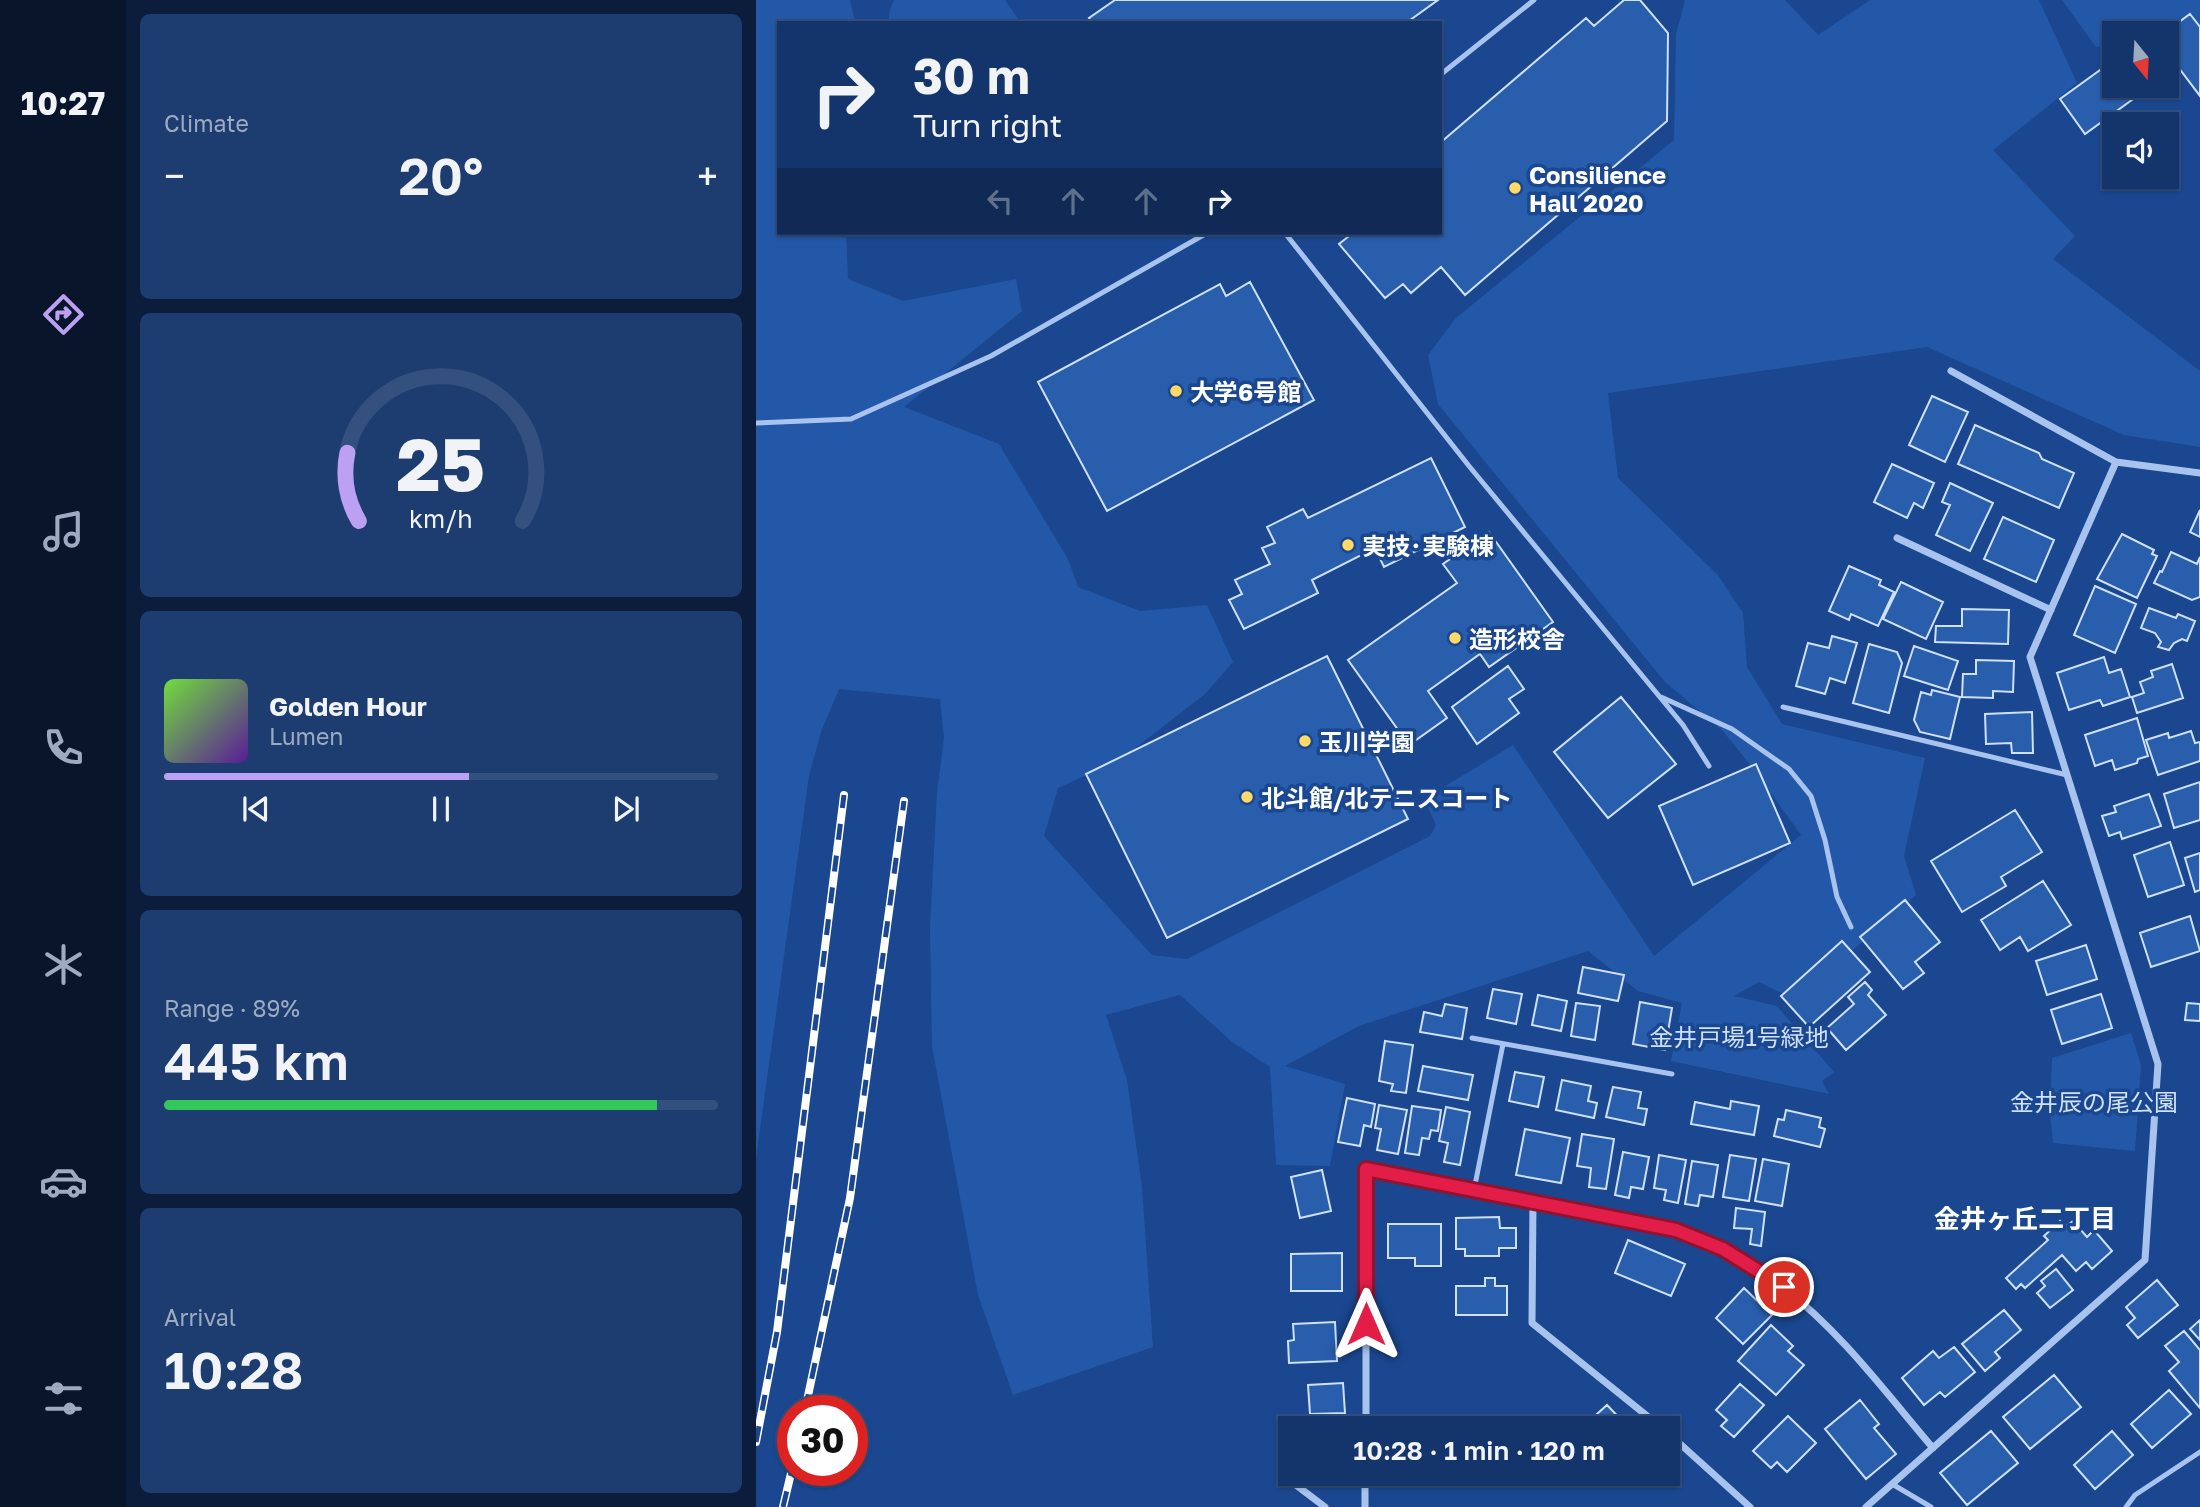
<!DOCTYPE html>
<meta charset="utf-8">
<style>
:root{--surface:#14356b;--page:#1d3d71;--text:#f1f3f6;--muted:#9dabc1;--line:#33507e;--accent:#bca0f2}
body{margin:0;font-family:"Golos Text","Noto Sans JP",sans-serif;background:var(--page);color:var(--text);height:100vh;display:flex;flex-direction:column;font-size:26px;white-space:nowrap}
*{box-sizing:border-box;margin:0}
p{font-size:23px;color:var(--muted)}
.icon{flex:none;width:38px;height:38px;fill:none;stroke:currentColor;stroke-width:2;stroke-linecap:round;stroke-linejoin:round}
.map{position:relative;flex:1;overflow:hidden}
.sheet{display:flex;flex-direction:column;gap:14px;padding:14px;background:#0b1d3b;width:630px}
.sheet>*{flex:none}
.hud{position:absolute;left:21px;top:21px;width:665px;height:214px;border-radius:0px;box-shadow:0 2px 5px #0004,0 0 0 2px var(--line);background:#14356b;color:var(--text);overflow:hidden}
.needle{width:46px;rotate:162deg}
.fabs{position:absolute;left:1346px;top:21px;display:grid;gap:14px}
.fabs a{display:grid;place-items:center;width:77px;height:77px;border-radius:0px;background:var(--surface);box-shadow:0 2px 5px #0004,0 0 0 2px var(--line);font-size:35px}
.speed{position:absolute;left:21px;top:1395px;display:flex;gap:14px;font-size:35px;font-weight:700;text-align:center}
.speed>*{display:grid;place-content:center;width:91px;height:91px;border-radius:50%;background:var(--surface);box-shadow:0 2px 5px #0004,0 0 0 2px var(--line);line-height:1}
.speed .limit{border:10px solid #d22;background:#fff;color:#111}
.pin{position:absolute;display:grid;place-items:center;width:60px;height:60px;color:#fff;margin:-30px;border:4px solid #fff;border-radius:50%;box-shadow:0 2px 7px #0007}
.me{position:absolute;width:77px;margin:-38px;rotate:0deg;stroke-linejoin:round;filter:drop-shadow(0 0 5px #0008)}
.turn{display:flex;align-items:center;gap:24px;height:147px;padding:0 21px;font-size:32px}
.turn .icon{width:91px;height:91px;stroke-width:2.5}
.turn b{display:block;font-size:49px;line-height:60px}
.lanes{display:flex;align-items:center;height:66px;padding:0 21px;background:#0003;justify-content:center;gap:35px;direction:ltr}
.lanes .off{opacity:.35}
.big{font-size:52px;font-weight:600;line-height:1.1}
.sheet .tile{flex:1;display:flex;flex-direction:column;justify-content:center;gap:10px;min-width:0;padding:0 24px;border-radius:10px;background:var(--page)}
.sheet .dial{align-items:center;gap:0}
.dial svg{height:182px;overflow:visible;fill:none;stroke:var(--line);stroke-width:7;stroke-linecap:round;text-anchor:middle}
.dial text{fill:var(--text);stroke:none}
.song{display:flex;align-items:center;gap:21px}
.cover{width:84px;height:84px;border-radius:10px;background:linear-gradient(135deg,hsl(100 70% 55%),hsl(270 70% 35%))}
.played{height:7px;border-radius:4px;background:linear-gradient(90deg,var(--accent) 55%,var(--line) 55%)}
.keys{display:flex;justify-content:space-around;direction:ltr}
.heat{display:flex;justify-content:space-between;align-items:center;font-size:38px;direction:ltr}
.charge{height:10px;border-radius:5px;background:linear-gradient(90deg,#34c759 89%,var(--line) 0)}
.trip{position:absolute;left:522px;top:1416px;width:402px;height:70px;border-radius:0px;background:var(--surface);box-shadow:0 2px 5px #0004,0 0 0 2px var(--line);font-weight:600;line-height:70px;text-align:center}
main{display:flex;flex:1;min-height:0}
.menu{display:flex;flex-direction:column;width:126px;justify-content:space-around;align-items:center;background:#08152b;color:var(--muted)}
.menu .icon{width:49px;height:49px}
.menu .on{color:var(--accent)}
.menu b{font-size:32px;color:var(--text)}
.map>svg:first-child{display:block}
</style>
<main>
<nav class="menu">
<b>10:27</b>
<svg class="icon on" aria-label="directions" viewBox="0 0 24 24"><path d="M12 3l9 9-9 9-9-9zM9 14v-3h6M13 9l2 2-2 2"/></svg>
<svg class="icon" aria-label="music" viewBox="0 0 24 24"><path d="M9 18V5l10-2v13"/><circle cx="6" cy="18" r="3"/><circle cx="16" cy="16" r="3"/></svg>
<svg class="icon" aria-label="phone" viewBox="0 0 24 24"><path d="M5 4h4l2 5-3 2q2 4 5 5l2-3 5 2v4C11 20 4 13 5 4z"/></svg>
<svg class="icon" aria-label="climate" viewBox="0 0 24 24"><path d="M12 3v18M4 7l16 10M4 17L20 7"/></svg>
<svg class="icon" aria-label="car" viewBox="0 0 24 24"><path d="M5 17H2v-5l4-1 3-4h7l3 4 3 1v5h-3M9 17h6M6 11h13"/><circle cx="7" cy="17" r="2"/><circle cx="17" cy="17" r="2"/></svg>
<svg class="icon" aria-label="filters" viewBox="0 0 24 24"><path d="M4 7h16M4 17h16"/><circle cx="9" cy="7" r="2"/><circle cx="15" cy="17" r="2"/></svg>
</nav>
<section class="sheet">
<div class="tile"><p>Climate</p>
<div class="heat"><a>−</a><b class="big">20°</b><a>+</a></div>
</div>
<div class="tile dial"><svg viewBox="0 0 100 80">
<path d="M14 69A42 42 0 1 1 86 69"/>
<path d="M14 69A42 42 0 0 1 9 39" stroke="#bca0f2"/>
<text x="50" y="56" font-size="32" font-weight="700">25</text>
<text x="50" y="72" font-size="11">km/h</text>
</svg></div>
<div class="tile">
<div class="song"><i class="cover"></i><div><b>Golden Hour</b><p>Lumen</p></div></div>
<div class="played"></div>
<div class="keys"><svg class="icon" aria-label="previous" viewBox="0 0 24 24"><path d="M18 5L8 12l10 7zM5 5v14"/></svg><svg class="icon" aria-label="pause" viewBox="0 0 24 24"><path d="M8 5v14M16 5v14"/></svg><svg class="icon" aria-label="next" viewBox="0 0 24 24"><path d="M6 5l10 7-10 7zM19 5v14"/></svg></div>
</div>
<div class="tile"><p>Range · 89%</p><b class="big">445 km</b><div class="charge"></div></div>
<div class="tile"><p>Arrival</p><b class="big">10:28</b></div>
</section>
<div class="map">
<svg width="1444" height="1507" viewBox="0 0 1444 1507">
<rect width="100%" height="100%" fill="#1a478f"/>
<path fill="#2358a8" d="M 0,0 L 94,0 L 99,23 L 23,23 L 23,233 L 90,233 L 92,279 L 147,301 L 260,279 L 266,311 L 148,407 L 243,444 L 312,559 L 322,587 L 384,611 L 451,605 L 477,662 L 449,694 L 364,760 L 302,788 L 288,836 L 396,955 L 431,959 L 674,836 L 680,825 L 668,799 L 757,745 L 898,956 L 1045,835 L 999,771 L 967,731 L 909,682 L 682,404 L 672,355 L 700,318 L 918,140 L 920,34 L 929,0 L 1029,0 L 1062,35 L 1114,0 L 1283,0 L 1321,83 L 1237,150 L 1319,236 L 1297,259 L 1444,371 L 1444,447 L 1368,435 L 1171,347 L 852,393 L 862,478 L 962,575 L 987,613 L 991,667 L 1026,724 L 1169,758 L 1148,856 L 1160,895 L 1040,1000 L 1003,982 L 978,996 L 1021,1006 L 1078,1072 L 1066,1081 L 1073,1094 L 915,1061 L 926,1003 L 882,991 L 832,951 L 603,1026 L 529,1066 L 589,1084 L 574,1166 L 520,1165 L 514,1067 L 475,1041 L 424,995 L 350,1015 L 371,1080 L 386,1187 L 397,1347 L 257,1395 L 222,1295 L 176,1046 L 174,927 L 181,793 L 188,738 L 184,699 L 83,689 L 65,732 L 53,776 L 0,1158 Z
M 138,0 L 249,0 L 265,23 L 132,23 L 134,9 Z
M 1306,0 L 1444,0 L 1444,42 L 1432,27 L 1403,33 L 1358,33 L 1358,43 L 1340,47 Z
M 1375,1033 L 1385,1065 L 1379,1151 L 1297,1143 L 1294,1113 L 1296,1058 Z"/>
<path fill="#295ead" stroke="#cee0fa" stroke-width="2" d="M 359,0 L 682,0 L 650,23 L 337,23 L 333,18 Z
M 868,0 L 884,0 L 912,33 L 911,121 L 709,295 L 685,267 L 655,293 L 647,284 L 629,298 L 583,244 L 597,233 L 684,233 L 684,143 L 830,18 L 838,26 Z
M 1434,14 L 1444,27 L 1444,96 L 1410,51 L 1410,33 L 1408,33 Z
M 1358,60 L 1358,86 L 1395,86 L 1329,134 L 1304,99 Z
M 494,282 L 558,400 L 351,511 L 282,382 L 464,284 L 470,296 Z
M 1176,396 L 1212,412 L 1189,462 L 1153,445 Z
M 1219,425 L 1283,453 L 1286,459 L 1318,473 L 1303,508 L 1202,464 Z
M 675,458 L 709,527 L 628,567 L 619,548 L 556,580 L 562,593 L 488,629 L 473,600 L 486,594 L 479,580 L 514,564 L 506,548 L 519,543 L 511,527 L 547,509 L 552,518 Z
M 1136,464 L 1178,483 L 1167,508 L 1158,503 L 1151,518 L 1118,502 Z
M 1194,483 L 1237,503 L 1214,551 L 1180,535 L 1194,505 L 1186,502 Z
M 1444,510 L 1444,537 L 1434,532 Z
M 1247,517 L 1298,540 L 1280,582 L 1228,559 Z
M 733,532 L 797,622 L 733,667 L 724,654 L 672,691 L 691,718 L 653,745 L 592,660 L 701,583 L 687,564 Z
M 1366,534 L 1398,550 L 1396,554 L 1401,556 L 1381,598 L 1341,579 Z
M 1415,552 L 1441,564 L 1444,557 L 1444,597 L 1436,600 L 1398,583 L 1404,571 L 1406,572 Z
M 1093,566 L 1125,580 L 1123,585 L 1138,592 L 1122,626 L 1095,614 L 1093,620 L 1073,611 Z
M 1145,582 L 1187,602 L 1170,639 L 1127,619 Z
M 1339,586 L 1380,604 L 1359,653 L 1318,635 Z
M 1393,608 L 1420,618 L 1422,614 L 1439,621 L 1431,641 L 1426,639 L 1418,643 L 1413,650 L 1402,647 L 1405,642 L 1399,633 L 1385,628 Z
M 1206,609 L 1253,610 L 1252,644 L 1179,642 L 1180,626 L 1206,626 Z
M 1076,636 L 1101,643 L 1089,683 L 1074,678 L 1069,694 L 1040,686 L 1052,643 L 1073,648 Z
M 1113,644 L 1141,652 L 1146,663 L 1133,713 L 1097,703 Z
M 1158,646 L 1202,661 L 1192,690 L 1148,676 Z
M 571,656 L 652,819 L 411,938 L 330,774 Z
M 1348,657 L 1353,673 L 1365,669 L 1374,697 L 1347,706 L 1344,700 L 1313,710 L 1301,673 Z
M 1220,660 L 1258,661 L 1257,692 L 1237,691 L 1237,698 L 1206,697 L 1207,674 L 1220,674 Z
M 1416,664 L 1427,698 L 1381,713 L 1376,697 L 1388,693 L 1384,682 L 1397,677 L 1395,671 Z
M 752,666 L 768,689 L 753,699 L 763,713 L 721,744 L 696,707 Z
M 1176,690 L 1204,697 L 1194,739 L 1164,732 L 1158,720 L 1165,692 L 1175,695 Z
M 865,697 L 920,764 L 852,818 L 798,752 Z
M 1276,712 L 1277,753 L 1256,753 L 1255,743 L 1230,744 L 1229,714 Z
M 1381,718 L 1392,756 L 1382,759 L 1381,763 L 1359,770 L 1356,760 L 1339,766 L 1329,735 Z
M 1435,731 L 1439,743 L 1444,742 L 1444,761 L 1402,775 L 1390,740 L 1412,733 L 1413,738 Z
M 1000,764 L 1034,843 L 937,885 L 903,806 Z
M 1444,782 L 1444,820 L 1418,828 L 1408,794 Z
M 1393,794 L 1405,826 L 1366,839 L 1364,832 L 1353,836 L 1346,816 L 1360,812 L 1358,806 Z
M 1259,810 L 1286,852 L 1245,877 L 1250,886 L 1206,912 L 1175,861 Z
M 1414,842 L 1428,885 L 1392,897 L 1378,855 Z
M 1444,853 L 1444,890 L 1439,892 L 1429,858 Z
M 1287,881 L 1315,925 L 1272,951 L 1264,937 L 1244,950 L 1225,920 Z
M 1149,900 L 1184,942 L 1159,962 L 1168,973 L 1147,989 L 1104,937 Z
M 1434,916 L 1444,951 L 1395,967 L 1384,933 Z
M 1086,941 L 1114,972 L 1053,1027 L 1025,996 Z
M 1330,945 L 1341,979 L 1291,995 L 1280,961 Z
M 827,967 L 868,975 L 862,1001 L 822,993 Z
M 1109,982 L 1116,990 L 1112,995 L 1130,1015 L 1090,1050 L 1071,1028 L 1098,1004 L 1092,997 Z
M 737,989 L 766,994 L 760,1024 L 731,1018 Z
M 1345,994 L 1356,1028 L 1306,1044 L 1295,1010 Z
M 782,995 L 811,1001 L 805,1031 L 776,1025 Z
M 884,1002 L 916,1008 L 909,1050 L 877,1044 Z
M 820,1003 L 844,1006 L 839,1040 L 815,1036 Z
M 1431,1003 L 1444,1004 L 1444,1021 L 1429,1020 Z
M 689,1004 L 711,1008 L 706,1039 L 664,1032 L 668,1012 L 686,1016 Z
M 629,1041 L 657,1045 L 650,1093 L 635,1091 L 637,1084 L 623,1081 Z
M 667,1066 L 717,1075 L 712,1100 L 662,1091 Z
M 759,1072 L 788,1077 L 782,1107 L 753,1101 Z
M 806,1080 L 835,1086 L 832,1101 L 841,1103 L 838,1118 L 800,1110 Z
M 857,1087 L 885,1092 L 882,1108 L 891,1109 L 888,1125 L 850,1117 Z
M 591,1098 L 619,1104 L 615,1127 L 608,1125 L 604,1146 L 582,1142 Z
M 975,1101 L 1003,1106 L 998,1135 L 935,1124 L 939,1102 L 974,1109 Z
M 623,1105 L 651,1110 L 642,1154 L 621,1150 L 625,1129 L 619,1128 Z
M 656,1106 L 685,1110 L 682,1131 L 675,1130 L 673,1139 L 666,1138 L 663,1155 L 649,1153 Z
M 690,1107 L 714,1112 L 704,1165 L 688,1162 L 692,1143 L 683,1141 Z
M 1030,1110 L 1065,1118 L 1063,1127 L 1069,1129 L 1064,1147 L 1018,1136 L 1022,1119 L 1028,1120 Z
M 769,1129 L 814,1138 L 805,1183 L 760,1175 Z
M 826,1134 L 858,1139 L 850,1189 L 833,1187 L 835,1168 L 821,1166 Z
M 867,1152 L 893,1157 L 887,1189 L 875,1187 L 873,1198 L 859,1195 Z
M 903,1155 L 930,1160 L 922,1203 L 908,1200 L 910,1190 L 898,1188 Z
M 974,1155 L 1000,1159 L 993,1201 L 967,1197 Z
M 1007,1159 L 1033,1164 L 1026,1206 L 999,1201 Z
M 936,1161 L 962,1165 L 957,1197 L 944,1195 L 942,1206 L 929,1204 Z
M 566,1170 L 575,1211 L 544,1218 L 535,1177 Z
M 980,1208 L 1009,1212 L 1005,1246 L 994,1244 L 996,1229 L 978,1228 Z
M 743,1217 L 744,1228 L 760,1228 L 760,1248 L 743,1248 L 743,1256 L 709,1256 L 709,1249 L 700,1249 L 700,1218 Z
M 1304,1221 L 1309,1227 L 1317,1221 L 1331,1237 L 1338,1230 L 1356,1251 L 1336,1269 L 1330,1262 L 1320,1271 L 1306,1255 L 1269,1288 L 1265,1284 L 1260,1289 L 1250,1278 L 1292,1240 L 1288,1236 Z
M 632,1224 L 685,1224 L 685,1266 L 659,1266 L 659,1258 L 632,1258 Z
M 872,1240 L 929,1264 L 915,1296 L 859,1273 Z
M 586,1253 L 586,1291 L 535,1291 L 535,1254 Z
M 1300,1269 L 1317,1290 L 1294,1308 L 1281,1293 L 1289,1286 L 1285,1281 Z
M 729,1278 L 739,1278 L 739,1286 L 751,1286 L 751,1315 L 700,1315 L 700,1286 L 729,1286 Z
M 1401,1280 L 1422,1305 L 1382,1338 L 1371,1325 L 1379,1318 L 1370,1307 Z
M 988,1288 L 1016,1315 L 987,1344 L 960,1318 Z
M 1248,1310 L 1265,1330 L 1239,1352 L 1244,1358 L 1229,1371 L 1206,1344 Z
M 1444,1320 L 1444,1340 L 1434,1329 Z
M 579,1322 L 581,1361 L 533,1363 L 532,1341 L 538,1340 L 537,1324 Z
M 1015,1325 L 1037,1346 L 1032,1351 L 1048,1365 L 1020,1395 L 982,1361 Z
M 1428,1331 L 1444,1350 L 1444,1408 L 1413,1371 L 1423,1362 L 1409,1346 Z
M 1198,1347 L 1219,1372 L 1189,1397 L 1184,1392 L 1168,1405 L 1146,1378 L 1177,1351 L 1183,1358 Z
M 1298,1375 L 1325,1407 L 1274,1449 L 1247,1417 Z
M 587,1383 L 589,1413 L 554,1414 L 552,1385 Z
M 984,1384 L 1008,1405 L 978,1437 L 965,1426 L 971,1420 L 960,1410 Z
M 1413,1390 L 1435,1414 L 1396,1448 L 1375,1424 Z
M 1104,1400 L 1123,1424 L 1118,1428 L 1140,1454 L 1110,1479 L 1069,1429 Z
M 851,1405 L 873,1428 L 836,1428 L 831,1423 Z
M 1032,1416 L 1060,1443 L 1031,1472 L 1021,1462 L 1015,1468 L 997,1451 Z
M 1235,1431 L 1262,1463 L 1211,1505 L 1184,1473 Z
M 1356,1431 L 1377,1455 L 1339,1489 L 1318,1465 Z
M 560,1474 L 596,1474 L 597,1486 L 561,1487 Z
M 765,1474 L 829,1474 L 829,1478 L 765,1476 Z"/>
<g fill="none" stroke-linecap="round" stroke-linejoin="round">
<path stroke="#a8c4ee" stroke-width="5" d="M 684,75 L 778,0
M 529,233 L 713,466 L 927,725 L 953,766
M 0,423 L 95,419 L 235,356 L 451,233
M 905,697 L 976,729 L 1033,769 L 1055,796 L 1069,840 L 1081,897 L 1095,927
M 1027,707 L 1311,775
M 716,1038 L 916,1074
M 718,1190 L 747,1044
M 1136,1484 L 1175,1507
M 1370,1507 L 1379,1495 L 1444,1452"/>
<path stroke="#a8c4ee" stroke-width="7" d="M 1195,371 L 1360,462 L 1444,473
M 1141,538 L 1295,610
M 777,1202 L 776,1323 L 906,1428
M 610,1428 L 610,1169 L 920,1230 C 958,1246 996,1263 1028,1288 C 1086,1333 1130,1393 1177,1448
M 912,1433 L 994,1507
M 532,1479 L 569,1507
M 609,1507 L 609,1474
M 1110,1507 L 1389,1260 L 1402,1064 L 1274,657 L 1360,462"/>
<g stroke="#fff" stroke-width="8">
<path id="rail" d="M 49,1410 L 94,1198 L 148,801
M 0,1442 L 21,1332 L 88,795
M 27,1507 L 37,1465"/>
</g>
<use href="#rail" stroke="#1a478f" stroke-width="5" stroke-dasharray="16" stroke-linecap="butt"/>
</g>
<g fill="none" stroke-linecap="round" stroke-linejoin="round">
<g stroke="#92132f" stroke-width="18">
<path id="route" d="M 610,1324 L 610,1169 L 920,1230 L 967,1249 L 1028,1287"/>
</g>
<use href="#route" stroke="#e11d48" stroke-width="12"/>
</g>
<g fill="#ffda66" stroke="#1a478f" stroke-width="2.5">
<circle cx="759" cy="188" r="7"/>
<circle cx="420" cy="391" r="7"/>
<circle cx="592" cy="545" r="7"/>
<circle cx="699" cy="638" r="7"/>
<circle cx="549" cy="741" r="7"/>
<circle cx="491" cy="797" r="7"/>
</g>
<g text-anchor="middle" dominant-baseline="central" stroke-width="7" stroke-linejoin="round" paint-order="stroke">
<g font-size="24" font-weight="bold" fill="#fff" stroke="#1a478f" text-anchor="start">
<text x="773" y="174">Consilience<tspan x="773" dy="28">Hall 2020</tspan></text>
<text x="434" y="391">大学6号館</text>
<text x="606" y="545">実技･実験棟</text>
<text x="713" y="638">造形校舎</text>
<text x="563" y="741">玉川学園</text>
<text x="505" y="797">北斗館/北テニスコート</text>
</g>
<g font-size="24" fill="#cee0fa" stroke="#1a478f">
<text x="983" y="1036">金井戸場1号緑地</text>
<text x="1338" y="1101">金井辰の尾公園</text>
</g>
<g font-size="26" font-weight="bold" fill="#fff" stroke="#1a478f">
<text x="1269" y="1218">金井ヶ丘二丁目</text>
</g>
</g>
</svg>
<div class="fabs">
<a><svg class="needle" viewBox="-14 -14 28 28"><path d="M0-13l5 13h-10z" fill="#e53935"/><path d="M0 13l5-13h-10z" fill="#9dabc1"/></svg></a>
<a><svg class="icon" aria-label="sound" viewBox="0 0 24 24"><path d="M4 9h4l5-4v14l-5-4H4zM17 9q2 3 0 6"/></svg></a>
</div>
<div class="speed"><div class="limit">30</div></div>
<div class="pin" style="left:1028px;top:1287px;background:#d93025"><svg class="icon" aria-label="arrive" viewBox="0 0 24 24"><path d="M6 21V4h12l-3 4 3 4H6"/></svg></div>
<svg class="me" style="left:610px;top:1324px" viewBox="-20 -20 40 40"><path d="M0-17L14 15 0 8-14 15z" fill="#e11d48" stroke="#fff" stroke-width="4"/></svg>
<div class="trip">10:28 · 1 min · 120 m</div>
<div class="hud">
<div class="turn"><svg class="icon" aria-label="right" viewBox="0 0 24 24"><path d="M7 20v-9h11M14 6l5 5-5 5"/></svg><div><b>30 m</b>Turn right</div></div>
<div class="lanes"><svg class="icon off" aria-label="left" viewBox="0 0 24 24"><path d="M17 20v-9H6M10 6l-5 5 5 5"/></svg><svg class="icon off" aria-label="ahead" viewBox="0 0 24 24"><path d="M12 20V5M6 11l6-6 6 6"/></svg><svg class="icon off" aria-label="ahead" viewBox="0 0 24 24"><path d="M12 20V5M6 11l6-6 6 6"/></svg><svg class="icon" aria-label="right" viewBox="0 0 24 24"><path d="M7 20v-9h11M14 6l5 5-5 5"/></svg></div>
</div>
</div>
</main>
